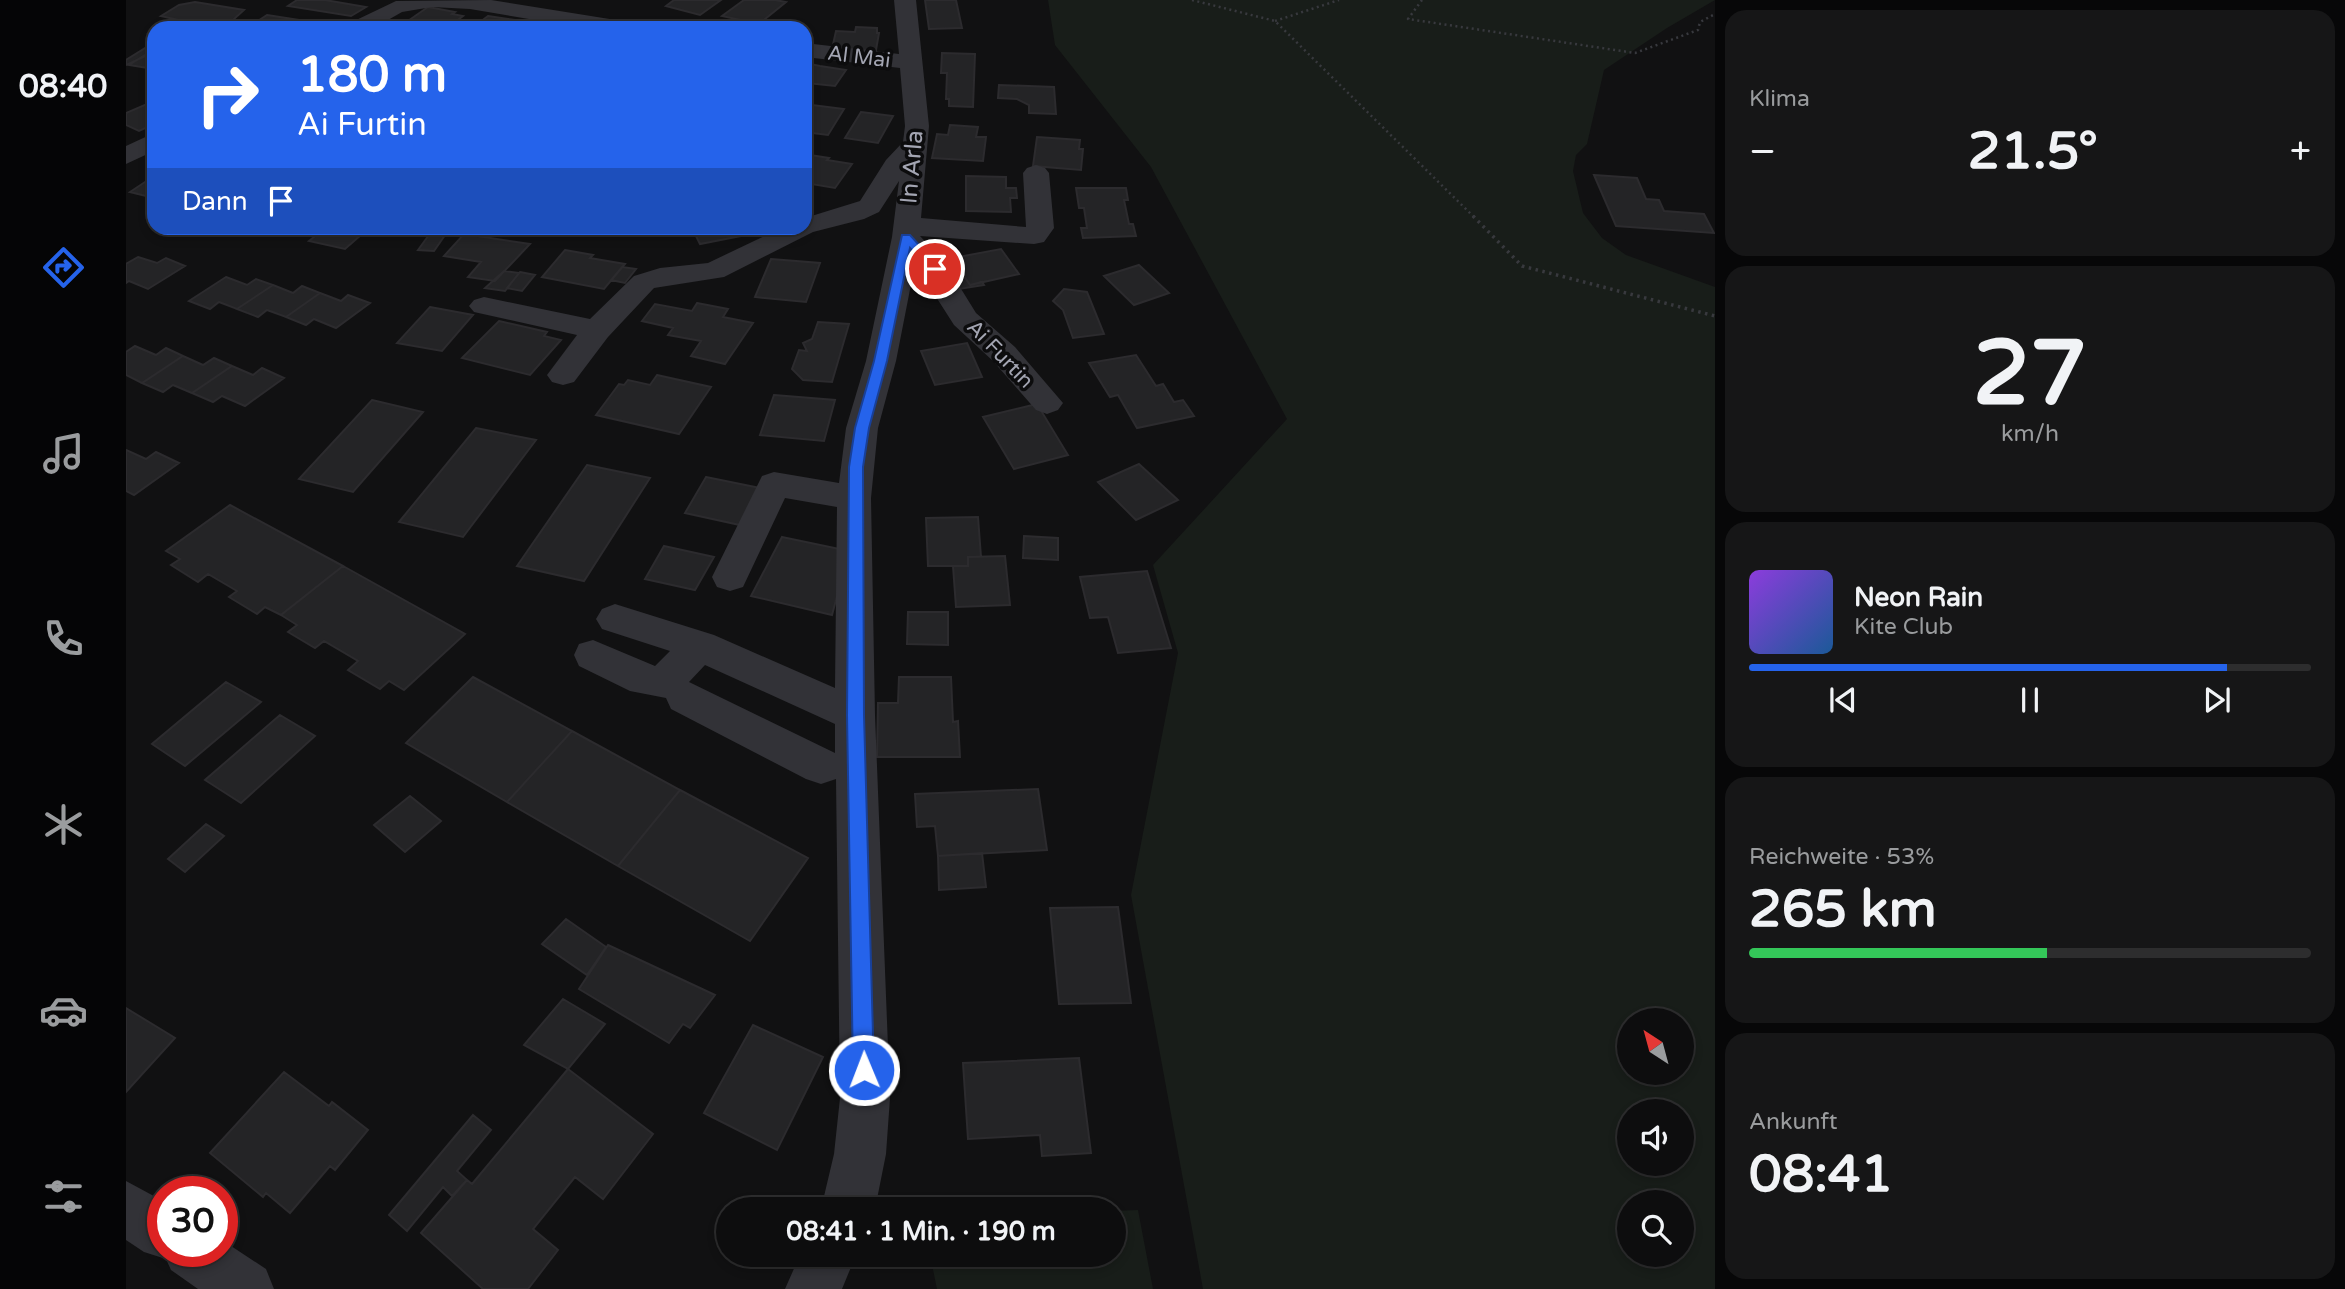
<!DOCTYPE html>
<html lang="de">
<meta charset="utf-8">
<style>
:root{--surface:#0d0d0e;--page:#161617;--text:#f1f3f6;--muted:#9a9c9e;--line:#2d2d2e;--accent:#2563eb}
body{margin:0;font-family:"Varela Round",sans-serif;background:var(--page);color:var(--text);height:100vh;display:flex;flex-direction:column;font-size:26px;white-space:nowrap}
*{box-sizing:border-box;margin:0}
p{font-size:23px;color:var(--muted)}
.icon{flex:none;width:38px;height:38px;fill:none;stroke:currentColor;stroke-width:2;stroke-linecap:round;stroke-linejoin:round}
.map{position:relative;flex:1;overflow:hidden}
.side{display:flex;flex-direction:column;gap:10px;padding:10px;background:#070708;width:630px}
.side>*{flex:none}
.guide{position:absolute;left:21px;top:21px;width:665px;height:214px;border-radius:21px;box-shadow:0 4px 10px #0003,0 0 0 2px var(--line);background:#2563eb;color:#fff;overflow:hidden}
.needle{width:46px;rotate:324deg}
.fabs{position:absolute;left:1491px;top:1008px;display:grid;gap:14px}
.fabs a{display:grid;place-items:center;width:77px;height:77px;border-radius:50%;background:var(--surface);box-shadow:0 4px 10px #0003,0 0 0 2px var(--line);font-size:35px}
.speed{position:absolute;left:21px;top:1176px;display:flex;gap:14px;font-size:35px;font-weight:700;text-align:center}
.speed>*{display:grid;place-content:center;width:91px;height:91px;border-radius:50%;background:var(--surface);box-shadow:0 4px 10px #0003,0 0 0 2px var(--line);line-height:1}
.speed .limit{border:10px solid #d22;background:#fff;color:#111}
.pin{position:absolute;display:grid;place-items:center;width:60px;height:60px;color:#fff;margin:-30px;border:4px solid #fff;border-radius:50%;box-shadow:0 2px 7px #0007}
.me{position:absolute;width:77px;margin:-38px;rotate:359deg;stroke-linejoin:round;filter:drop-shadow(0 0 5px #0008)}
.turn{display:flex;align-items:center;gap:24px;height:147px;padding:0 35px;font-size:32px}
.turn .icon{width:91px;height:91px;stroke-width:2.5}
.turn b{display:block;font-size:49px;line-height:60px}
.then{display:flex;align-items:center;height:66px;padding:0 35px;background:#0003;gap:14px;font-size:26px}
.big{font-size:52px;font-weight:800;line-height:1.1}
.side .widget{flex:1;display:flex;flex-direction:column;justify-content:center;gap:10px;min-width:0;padding:0 24px;border-radius:21px;background:var(--page)}
.side .dial{align-items:center;gap:0}
.dial b{font-size:91px;line-height:1}
.song{display:flex;align-items:center;gap:21px}
.cover{width:84px;height:84px;border-radius:10px;background:linear-gradient(135deg,hsl(270 70% 55%),hsl(210 70% 35%))}
.played{height:7px;border-radius:4px;background:linear-gradient(90deg,var(--accent) 85%,var(--line) 85%)}
.keys{display:flex;justify-content:space-around;direction:ltr}
.heat{display:flex;justify-content:space-between;align-items:center;font-size:38px;direction:ltr}
.charge{height:10px;border-radius:5px;background:linear-gradient(90deg,#34c759 53%,var(--line) 0)}
.trip{position:absolute;left:590px;top:1197px;width:410px;height:70px;border-radius:35px;background:var(--surface);box-shadow:0 4px 10px #0003,0 0 0 2px var(--line);font-weight:800;line-height:70px;text-align:center}
main{display:flex;flex:1;min-height:0}
.tabs{display:flex;flex-direction:column;width:126px;justify-content:space-around;align-items:center;background:#050506;color:var(--muted)}
.tabs .icon{width:49px;height:49px}
.tabs .active{color:var(--accent)}
.tabs b{font-size:32px;color:var(--text)}
.map>svg:first-child{display:block}
</style>
<main>
<nav class="tabs">
<b>08:40</b>
<svg class="icon active" aria-label="directions" viewBox="0 0 24 24"><path d="M12 3l9 9-9 9-9-9zM9 14v-3h6M13 9l2 2-2 2"/></svg>
<svg class="icon" aria-label="music" viewBox="0 0 24 24"><path d="M9 18V5l10-2v13"/><circle cx="6" cy="18" r="3"/><circle cx="16" cy="16" r="3"/></svg>
<svg class="icon" aria-label="phone" viewBox="0 0 24 24"><path d="M5 4h4l2 5-3 2q2 4 5 5l2-3 5 2v4C11 20 4 13 5 4z"/></svg>
<svg class="icon" aria-label="climate" viewBox="0 0 24 24"><path d="M12 3v18M4 7l16 10M4 17L20 7"/></svg>
<svg class="icon" aria-label="car" viewBox="0 0 24 24"><path d="M5 17H2v-5l4-1 3-4h7l3 4 3 1v5h-3M9 17h6M6 11h13"/><circle cx="7" cy="17" r="2"/><circle cx="17" cy="17" r="2"/></svg>
<svg class="icon" aria-label="filters" viewBox="0 0 24 24"><path d="M4 7h16M4 17h16"/><circle cx="9" cy="7" r="2"/><circle cx="15" cy="17" r="2"/></svg>
</nav>
<div class="map">
<svg width="1589" height="1289" viewBox="0 0 1589 1289">
<rect width="100%" height="100%" fill="#111112"/>
<path fill="#181d19" fill-rule="evenodd" d="M 922,0 L 1589,0 L 1541,28 L 1478,70 L 1461,144 L 1450,155 L 1447,171 L 1457,213 L 1476,238 L 1500,255 L 1589,287 L 1589,1289 L 1077,1289 L 1005,895 L 1052,653 L 1027,565 L 1161,419 L 1025,167 L 929,45 ZM 1503,1020 L 1556,1020 L 1556,1073 L 1503,1073 ZM 1503,1111 L 1556,1111 L 1556,1164 L 1503,1164 ZM 1503,1202 L 1556,1202 L 1556,1255 L 1503,1255 Z
M 1012,1210 L 1027,1289 L 811,1289 L 804,1255 L 987,1255 L 987,1211 Z"/>
<path fill="#242426" stroke="#2c2b2e" stroke-width="2" d="M 171,0 L 199,0 L 240,7 L 225,16 L 162,6 Z
M 548,0 L 595,0 L 574,15 L 540,6 Z
M 618,0 L 649,0 L 660,2 L 633,24 L 596,16 Z
M 799,0 L 830,0 L 836,28 L 803,29 Z
M 69,2 L 118,10 L 107,20 L 87,28 L 35,16 L 53,5 Z
M 302,7 L 329,12 L 326,14 L 337,16 L 321,28 L 279,23 Z
M 141,15 L 192,23 L 186,28 L 121,28 Z
M 362,16 L 389,20 L 386,23 L 398,25 L 394,28 L 346,28 Z
M 730,27 L 751,28 L 751,33 L 753,33 L 750,50 L 706,49 L 710,31 L 729,32 Z
M 24,45 L 28,45 L 28,52 L 0,65 L 0,60 Z
M 24,52 L 28,52 L 28,69 L 3,65 Z
M 816,53 L 849,54 L 847,107 L 823,106 L 823,99 L 820,99 L 821,73 L 815,73 Z
M 679,63 L 694,66 L 720,70 L 709,86 L 681,83 L 679,82 Z
M 873,85 L 928,87 L 930,114 L 903,113 L 903,105 L 891,99 L 872,98 Z
M 28,101 L 28,124 L 13,131 L 0,125 L 0,113 Z
M 686,105 L 718,109 L 702,135 L 679,132 L 679,116 Z
M 735,112 L 767,116 L 752,143 L 719,138 Z
M 824,125 L 852,127 L 850,137 L 860,137 L 857,161 L 806,158 L 811,134 L 822,135 Z
M 911,137 L 954,140 L 953,149 L 957,149 L 955,170 L 907,166 Z
M 684,155 L 703,158 L 701,160 L 726,164 L 709,188 L 679,183 L 679,158 Z
M 1468,175 L 1511,178 L 1520,199 L 1533,200 L 1538,211 L 1578,214 L 1588,233 L 1490,226 Z
M 28,176 L 28,198 L 4,192 Z
M 840,176 L 880,177 L 880,188 L 890,188 L 891,198 L 884,198 L 885,212 L 840,211 Z
M 950,188 L 1000,188 L 1002,200 L 998,200 L 1003,224 L 1007,224 L 1010,236 L 957,238 L 955,228 L 961,228 L 958,208 L 953,208 Z
M 130,228 L 168,228 L 160,234 Z
M 199,228 L 243,228 L 219,249 L 183,241 Z
M 308,228 L 324,228 L 308,251 L 292,250 Z
M 566,228 L 616,228 L 620,235 L 574,244 Z
M 338,234 L 404,244 L 369,281 L 342,277 L 355,262 L 318,256 Z
M 875,249 L 893,274 L 844,285 L 827,258 Z
M 439,250 L 467,255 L 464,258 L 499,264 L 478,289 L 416,277 Z
M 12,257 L 31,263 L 40,258 L 59,266 L 22,289 L 3,281 L 0,283 L 0,264 Z
M 645,259 L 694,263 L 680,302 L 629,297 Z
M 1013,265 L 1043,293 L 1008,305 L 978,276 Z
M 496,267 L 510,269 L 499,283 L 485,280 Z
M 378,271 L 393,273 L 379,291 L 359,288 Z
M 394,272 L 409,275 L 396,291 L 381,288 Z
M 836,273 L 844,285 L 856,282 L 858,285 L 833,289 L 824,276 Z
M 100,277 L 121,285 L 130,279 L 147,285 L 111,309 L 93,302 L 84,309 L 63,301 Z
M 147,285 L 167,293 L 176,286 L 194,293 L 160,317 L 141,310 L 132,317 L 111,309 Z
M 938,289 L 961,292 L 978,334 L 947,338 L 937,310 L 927,301 Z
M 194,293 L 215,301 L 222,295 L 244,303 L 210,328 L 188,319 L 180,325 L 160,317 Z
M 571,303 L 602,309 L 597,317 L 627,323 L 599,364 L 565,356 L 575,341 L 542,335 L 547,328 L 516,321 L 529,304 L 566,311 Z
M 304,307 L 347,315 L 316,351 L 271,343 Z
M 373,321 L 421,332 L 418,336 L 435,340 L 404,375 L 336,358 Z
M 692,322 L 723,324 L 706,382 L 677,380 L 666,369 L 673,350 L 681,351 L 677,343 L 686,339 Z
M 841,343 L 856,377 L 809,385 L 795,351 Z
M 9,346 L 30,355 L 40,348 L 57,356 L 16,383 L 0,375 L 0,352 Z
M 1010,355 L 1030,386 L 1037,384 L 1048,402 L 1057,400 L 1068,416 L 1011,428 L 992,395 L 984,397 L 963,363 Z
M 57,356 L 77,365 L 88,358 L 106,366 L 66,393 L 47,385 L 37,392 L 16,383 Z
M 106,366 L 127,375 L 136,368 L 158,378 L 119,406 L 96,396 L 87,402 L 66,393 Z
M 531,375 L 585,387 L 553,434 L 470,415 L 493,384 L 498,385 L 502,380 L 524,385 Z
M 648,395 L 709,400 L 698,441 L 634,435 Z
M 246,400 L 297,412 L 227,492 L 173,479 Z
M 911,404 L 942,455 L 888,469 L 857,417 Z
M 350,428 L 410,440 L 337,537 L 273,522 Z
M 0,450 L 20,459 L 30,452 L 53,463 L 8,495 L 0,491 Z
M 1013,464 L 1052,500 L 1010,520 L 972,482 Z
M 461,465 L 524,478 L 458,581 L 391,566 Z
M 580,477 L 634,488 L 614,525 L 559,513 Z
M 104,505 L 217,566 L 155,615 L 139,607 L 131,614 L 103,597 L 111,591 L 82,574 L 72,582 L 45,565 L 54,559 L 40,551 Z
M 852,517 L 855,557 L 842,557 L 842,566 L 802,566 L 800,518 Z
M 898,536 L 932,538 L 932,560 L 897,558 Z
M 656,537 L 723,551 L 706,615 L 625,596 Z
M 538,546 L 588,557 L 569,590 L 519,579 Z
M 879,556 L 884,605 L 830,607 L 827,566 L 842,566 L 842,557 Z
M 217,566 L 339,634 L 278,690 L 263,681 L 254,689 L 222,670 L 232,661 L 198,641 L 189,648 L 162,632 L 171,625 L 155,615 Z
M 1021,571 L 1045,648 L 992,653 L 982,617 L 964,618 L 954,577 Z
M 782,612 L 822,612 L 822,645 L 781,644 Z
M 347,677 L 446,731 L 381,802 L 280,743 Z
M 773,677 L 825,677 L 827,722 L 832,721 L 834,757 L 751,757 L 752,703 L 772,703 Z
M 100,682 L 135,702 L 59,766 L 26,744 Z
M 154,715 L 189,736 L 115,803 L 79,780 Z
M 446,731 L 554,790 L 492,866 L 381,802 Z
M 912,789 L 921,850 L 812,856 L 809,826 L 791,827 L 789,794 Z
M 554,790 L 682,858 L 624,941 L 492,866 Z
M 284,796 L 315,821 L 279,852 L 248,825 Z
M 80,824 L 98,836 L 59,872 L 42,859 Z
M 856,853 L 860,887 L 813,890 L 812,856 Z
M 992,907 L 1005,1003 L 933,1004 L 924,908 Z
M 440,919 L 480,947 L 461,975 L 416,944 Z
M 482,945 L 589,995 L 564,1028 L 557,1024 L 543,1043 L 453,989 Z
M 437,999 L 479,1024 L 442,1069 L 398,1045 Z
M 0,1008 L 49,1038 L 0,1092 Z
M 627,1025 L 697,1057 L 651,1150 L 578,1113 Z
M 953,1058 L 965,1153 L 916,1156 L 914,1135 L 842,1139 L 837,1063 Z
M 442,1069 L 527,1134 L 477,1199 L 449,1177 L 407,1229 L 432,1250 L 402,1289 L 357,1289 L 295,1233 L 341,1180 L 346,1184 Z
M 158,1072 L 203,1106 L 206,1102 L 242,1130 L 209,1170 L 204,1166 L 164,1213 L 140,1193 L 137,1197 L 84,1153 Z
M 347,1115 L 365,1130 L 331,1171 L 341,1180 L 326,1196 L 317,1187 L 281,1231 L 263,1215 Z"/>
<g fill="none" stroke-linecap="round" stroke-linejoin="round">
<path stroke="#38393e" stroke-width="2.5" stroke-dasharray="2 3.5" stroke-linecap="butt" d="M 1066,0 L 1149,21 L 1349,218
M 1296,0 L 1282,19 L 1509,53 L 1572,30 L 1574,22 L 1589,14
M 1149,21 L 1213,0"/>
<path stroke="#38393e" stroke-width="3.5" stroke-dasharray="2.5 4.5" stroke-linecap="butt" d="M 1347,216 L 1396,266 L 1589,316"/>
<path fill="#323237" fill-rule="evenodd" d="M 365,0 L 496,21 L 504,23 L 507,28 L 456,28 L 344,9 L 306,7 L 276,12 L 248,28 L 221,28 L 224,23 L 270,1 Z
M 768,0 L 790,0 L 803,126 L 795,218 L 900,227 L 897,173 L 901,168 L 910,165 L 919,168 L 923,173 L 928,228 L 918,242 L 908,244 L 794,236 L 819,263 L 850,313 L 889,347 L 937,403 L 932,410 L 921,414 L 910,410 L 867,361 L 828,325 L 789,264 L 770,361 L 752,428 L 745,498 L 749,715 L 764,1098 L 760,1154 L 749,1209 L 695,1209 L 708,1154 L 714,1098 L 710,779 L 695,784 L 680,779 L 545,709 L 540,698 L 504,691 L 453,666 L 448,655 L 453,644 L 467,640 L 529,666 L 544,651 L 476,629 L 470,619 L 476,609 L 489,604 L 588,635 L 709,688 L 711,507 L 659,498 L 617,587 L 604,591 L 591,587 L 586,577 L 636,476 L 648,472 L 713,483 L 720,428 L 740,361 L 766,237 L 773,181 L 753,212 L 738,219 L 687,232 L 598,277 L 528,288 L 482,337 L 448,382 L 437,385 L 426,382 L 421,375 L 451,335 L 348,312 L 343,306 L 348,300 L 358,297 L 464,319 L 508,276 L 534,268 L 582,263 L 655,228 L 679,228 L 679,218 L 734,201 L 760,160 L 777,142 L 779,126 L 774,68 L 679,57 L 679,43 L 773,54 ZM 579,665 L 709,724 L 709,753 L 563,682 Z
M 28,133 L 28,151 L 0,164 L 0,146 Z
M 0,1181 L 37,1201 L 37,1251 L 96,1251 L 96,1240 L 140,1269 L 148,1289 L 72,1289 L 45,1270 L 40,1259 L 18,1252 L 0,1240 Z
M 674,1255 L 730,1255 L 716,1289 L 659,1289 Z"/>
</g>
<path fill="#2563eb" stroke="#184099" stroke-width="2" d="M 776,235 L 784,235 L 815,269 L 805,272 L 784,248 L 761,361 L 743,428 L 737,467 L 738,715 L 748,1070 L 745,1078 L 738,1081 L 731,1078 L 727,1070 L 721,715 L 723,467 L 729,428 L 748,361 Z"/>
<g text-anchor="middle" dominant-baseline="central" stroke-width="7" stroke-linejoin="round" paint-order="stroke">
<g font-size="21" fill="#a3a5b2" stroke="#0c0c0d">
<text transform="translate(733 57) rotate(7)">Al Mai</text>
<text transform="translate(874 354) rotate(46)">Ai Furtin</text>
</g>
<g font-size="24" fill="#a3a5b2" stroke="#0c0c0d">
<text transform="translate(786 167) rotate(-85)">In Arla</text>
</g>
</g>
</svg>
<div class="fabs">
<a><svg class="needle" viewBox="-14 -14 28 28"><path d="M0-13l5 13h-10z" fill="#e53935"/><path d="M0 13l5-13h-10z" fill="#9a9c9e"/></svg></a>
<a><svg class="icon" aria-label="sound" viewBox="0 0 24 24"><path d="M4 9h4l5-4v14l-5-4H4zM17 9q2 3 0 6"/></svg></a>
<a><svg class="icon" aria-label="search" viewBox="0 0 24 24"><circle cx="10" cy="10" r="6"/><path d="M15 15l6 6"/></svg></a>
</div>
<div class="speed"><div class="limit">30</div></div>
<div class="pin" style="left:809px;top:269px;background:#d93025"><svg class="icon" aria-label="arrive" viewBox="0 0 24 24"><path d="M6 21V4h12l-3 4 3 4H6"/></svg></div>
<svg class="me" style="left:738px;top:1070px" viewBox="-20 -20 40 40"><circle r="17" fill="#2563eb" stroke="#fff" stroke-width="3"/><path d="M0-11L8 9 0 5-8 9z" fill="#fff"/></svg>
<div class="trip">08:41 · 1 Min. · 190 m</div>
<div class="guide">
<div class="turn"><svg class="icon" aria-label="right" viewBox="0 0 24 24"><path d="M7 20v-9h11M14 6l5 5-5 5"/></svg><div><b>180 m</b>Ai Furtin</div></div>
<div class="then">Dann<svg class="icon" aria-label="arrive" viewBox="0 0 24 24"><path d="M6 21V4h12l-3 4 3 4H6"/></svg></div>
</div>
</div>
<section class="side">
<div class="widget"><p>Klima</p>
<div class="heat"><a>−</a><b class="big">21.5°</b><a>+</a></div>
</div>
<div class="widget dial"><b>27</b><p>km/h</p></div>
<div class="widget">
<div class="song"><i class="cover"></i><div><b>Neon Rain</b><p>Kite Club</p></div></div>
<div class="played"></div>
<div class="keys"><svg class="icon" aria-label="previous" viewBox="0 0 24 24"><path d="M18 5L8 12l10 7zM5 5v14"/></svg><svg class="icon" aria-label="pause" viewBox="0 0 24 24"><path d="M8 5v14M16 5v14"/></svg><svg class="icon" aria-label="next" viewBox="0 0 24 24"><path d="M6 5l10 7-10 7zM19 5v14"/></svg></div>
</div>
<div class="widget"><p>Reichweite · 53%</p><b class="big">265 km</b><div class="charge"></div></div>
<div class="widget"><p>Ankunft</p><b class="big">08:41</b></div>
</section>
</main>
